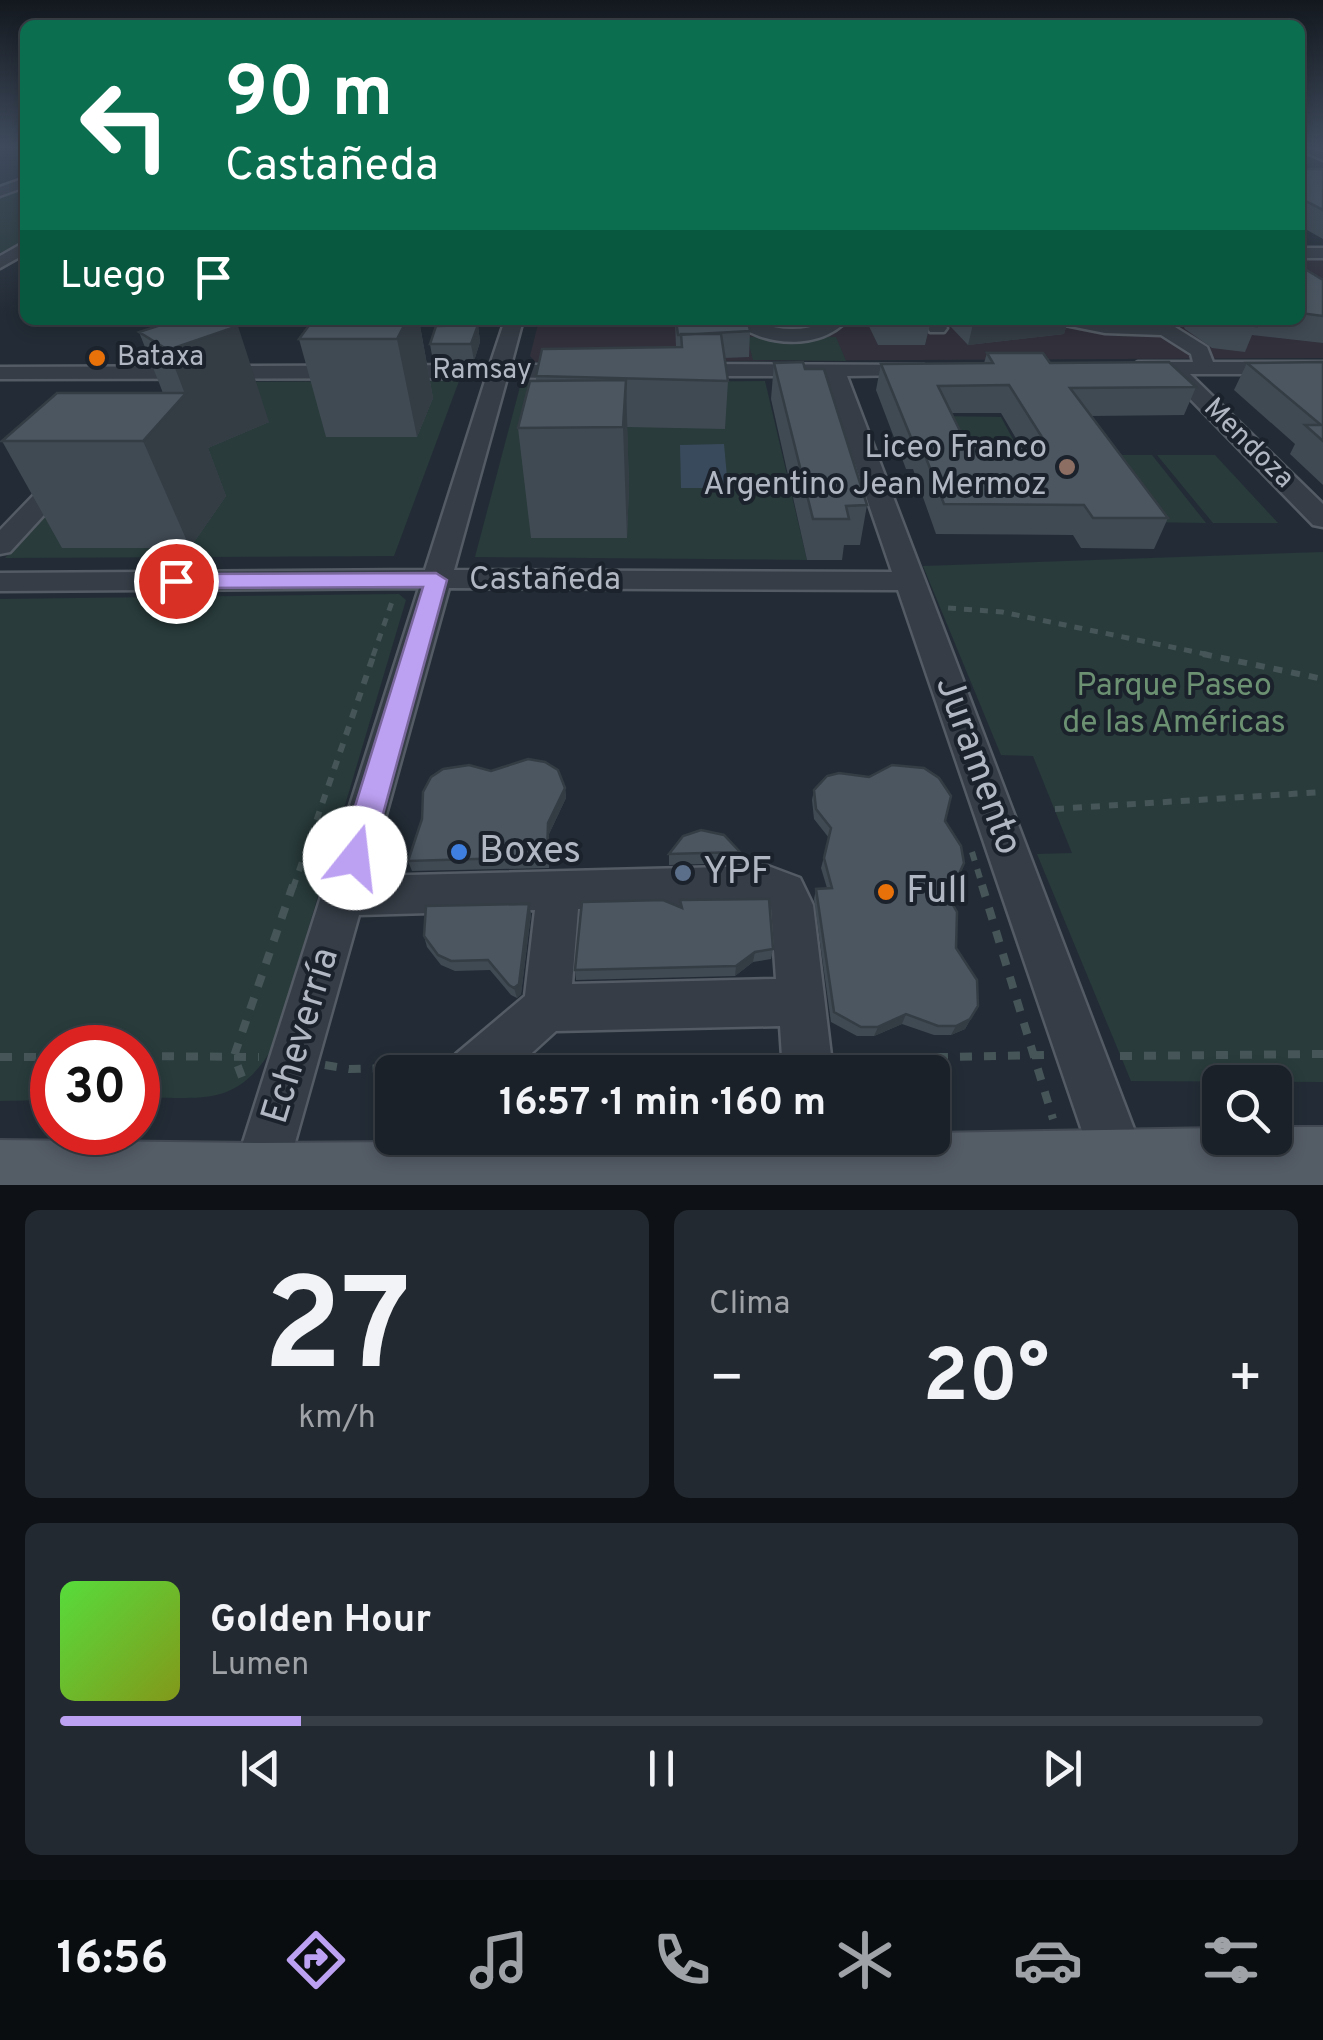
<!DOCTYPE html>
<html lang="es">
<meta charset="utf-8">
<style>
:root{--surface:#1a2128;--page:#232930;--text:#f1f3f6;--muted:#9fa3a8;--line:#383e45;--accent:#bca0f2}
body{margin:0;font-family:Overpass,sans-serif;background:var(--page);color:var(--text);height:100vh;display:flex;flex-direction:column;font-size:38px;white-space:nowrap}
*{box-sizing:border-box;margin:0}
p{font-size:32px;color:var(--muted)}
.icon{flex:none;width:55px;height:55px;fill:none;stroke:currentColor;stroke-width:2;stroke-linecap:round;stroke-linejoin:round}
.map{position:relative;height:1185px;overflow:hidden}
.drawer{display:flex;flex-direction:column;gap:25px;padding:25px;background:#0e1216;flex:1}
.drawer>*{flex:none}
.top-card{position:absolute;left:20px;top:20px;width:1285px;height:305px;border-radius:15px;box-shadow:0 5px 15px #0003,0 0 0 2px var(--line);background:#0b6e4f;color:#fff;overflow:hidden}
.fabs{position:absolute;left:1202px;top:1065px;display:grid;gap:20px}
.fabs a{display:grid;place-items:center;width:90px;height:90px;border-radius:15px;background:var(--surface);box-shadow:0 5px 15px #0003,0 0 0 2px var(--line);font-size:50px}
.speed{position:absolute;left:30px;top:1025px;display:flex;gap:20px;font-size:50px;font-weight:700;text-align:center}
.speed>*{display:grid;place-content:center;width:130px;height:130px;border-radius:50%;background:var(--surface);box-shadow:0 5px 15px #0003,0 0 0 2px var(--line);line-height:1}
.speed .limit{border:15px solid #d22;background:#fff;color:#111}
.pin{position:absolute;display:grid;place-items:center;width:85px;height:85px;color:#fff;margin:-42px;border:5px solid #fff;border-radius:50%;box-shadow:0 2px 10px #0007}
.me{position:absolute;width:110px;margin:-55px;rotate:16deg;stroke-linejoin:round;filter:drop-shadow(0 0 8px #0008)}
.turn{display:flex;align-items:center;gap:35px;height:210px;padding:0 40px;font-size:45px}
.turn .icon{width:130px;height:130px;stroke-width:2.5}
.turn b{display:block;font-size:70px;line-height:85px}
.then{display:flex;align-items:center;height:95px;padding:0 40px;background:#0003;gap:20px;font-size:38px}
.big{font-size:75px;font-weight:700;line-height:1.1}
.drawer .card{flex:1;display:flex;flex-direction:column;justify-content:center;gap:15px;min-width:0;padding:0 35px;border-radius:15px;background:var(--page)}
.drawer .dial{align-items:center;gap:0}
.dial b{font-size:130px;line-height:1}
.song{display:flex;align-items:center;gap:30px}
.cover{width:120px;height:120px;border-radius:15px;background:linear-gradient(135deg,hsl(110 70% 55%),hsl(70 70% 35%))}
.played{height:10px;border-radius:5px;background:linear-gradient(90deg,var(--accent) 20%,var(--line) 20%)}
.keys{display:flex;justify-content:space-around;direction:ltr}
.heat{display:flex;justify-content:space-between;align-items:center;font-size:55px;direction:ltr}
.drawer .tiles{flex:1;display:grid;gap:25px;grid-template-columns:1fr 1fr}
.card:last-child{grid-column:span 2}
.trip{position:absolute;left:375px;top:1055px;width:575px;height:100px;border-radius:15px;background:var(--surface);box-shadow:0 5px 15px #0003,0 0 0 2px var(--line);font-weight:700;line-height:100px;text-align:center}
.tabs{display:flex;height:160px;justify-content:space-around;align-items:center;background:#0a0d10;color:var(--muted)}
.tabs .icon{width:70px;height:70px}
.tabs .selected{color:var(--accent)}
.tabs b{font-size:45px;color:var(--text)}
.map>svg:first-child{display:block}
</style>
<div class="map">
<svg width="1323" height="1185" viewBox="0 0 1323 1185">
<rect width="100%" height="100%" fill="#232c36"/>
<path fill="#31303b" d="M 1300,259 L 1323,259 L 1323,358 L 535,362 L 530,356 L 539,320 L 1300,320 Z"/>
<path fill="#293b3b" d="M 25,187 L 25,241 L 0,253 L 0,197 Z
M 747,337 L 836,337 L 846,361 L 753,360 Z
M 459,381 L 394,556 L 5,558 L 171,382 Z
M 765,381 L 807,560 L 475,557 L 521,383 Z
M 941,416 L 1001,417 L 1031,473 L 965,472 Z
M 1094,455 L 1152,455 L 1206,523 L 1142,522 Z
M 1157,455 L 1215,455 L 1278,523 L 1213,523 Z
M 1323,552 L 1323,1082 L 1131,1081 L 1037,854 L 1072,853 L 1033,756 L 1001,755 L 923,566 Z
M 399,594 L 406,600 L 273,1047 C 236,1109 202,1096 138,1098 L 138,1048 L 52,1048 L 52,1100 L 0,1101 L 0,599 Z"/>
<path fill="#3a4a5d" d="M 724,444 L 728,488 L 681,488 L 680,445 Z"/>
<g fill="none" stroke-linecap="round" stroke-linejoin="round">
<g stroke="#545b64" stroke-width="5">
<path id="minor" d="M 1300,147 L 1323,152 L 1323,160 L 1300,150 Z
M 25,178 L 25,187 L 0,196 L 0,187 Z
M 25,242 L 25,254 L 0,268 L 0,256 Z
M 1300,248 L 1323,248 L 1323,258 L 1300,258 Z
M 505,320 L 523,320 L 511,365 L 577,365 L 587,371 L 577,377 L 507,378 L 454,570 L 892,572 L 825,376 L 688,376 L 678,370 L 688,364 L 924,365 L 927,369 L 924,373 L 917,375 L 847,376 L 1147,1163 L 1139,1182 L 1131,1185 L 1101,1182 L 1093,1163 L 898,590 L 449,588 L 369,876 L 768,866 L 800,878 L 813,905 L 833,1072 L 783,1072 L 780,1026 L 556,1031 L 511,1072 L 449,1072 L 456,1054 L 525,996 L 535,910 L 359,915 L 283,1185 L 235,1185 L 232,1177 L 419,588 L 0,591 L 0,573 L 425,570 L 486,378 L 0,379 L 0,367 L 490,365 ZM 766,904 L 771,907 L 776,979 L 572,984 L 578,909 Z
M 734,320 C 754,320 770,329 791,329 C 811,330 827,320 847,320 C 822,350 760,348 734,320 Z
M 924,320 L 942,320 L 947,328 L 944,332 L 930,332 Z
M 1058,320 L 1158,323 L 1178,320 L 1175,327 L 1207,347 L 1213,362 L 1323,362 L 1323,374 L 1190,374 L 1323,504 L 1323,527 L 1313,525 L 1166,374 L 1138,374 L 1128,368 L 1138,362 L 1193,362 L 1191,354 L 1161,335 L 1105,333 L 1060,324 Z
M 67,467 L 76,470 L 80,475 L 76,480 L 10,552 L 0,554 L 0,530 L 58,470 Z"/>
</g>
<g stroke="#424953" stroke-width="4">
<path id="major" d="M 1275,1127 L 1323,1127 L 1323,1185 L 0,1185 L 0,1140 L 259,1143 L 932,1138 L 932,1133 L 1220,1128 L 1220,1138 L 1275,1138 Z"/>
</g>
<path stroke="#465658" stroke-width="5" stroke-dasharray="8 8" stroke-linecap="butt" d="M 948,608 L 1002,612 L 1215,656
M 373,656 L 393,599"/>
<path stroke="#465658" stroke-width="6" stroke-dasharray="9 9" stroke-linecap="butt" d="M 1203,654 L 1323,679
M 1055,809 L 1323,792
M 972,852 L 983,888
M 293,888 L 374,654"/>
<path stroke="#465658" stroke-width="8" stroke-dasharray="12 12" stroke-linecap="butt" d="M 982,885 L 1053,1119
M 138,1056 L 259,1057
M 1120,1056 L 1323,1054
M 0,1057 L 52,1057
M 840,1059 L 1044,1055
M 325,1065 L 349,1069 L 439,1067
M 535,1065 L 774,1061
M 242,1077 L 234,1056 L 293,885"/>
<use href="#minor" fill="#363d46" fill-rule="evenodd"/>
<use href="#major" fill="#545c66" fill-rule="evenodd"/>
</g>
<path fill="#404a53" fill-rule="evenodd" d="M 1300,169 L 1323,169 L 1323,239 L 1300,226 Z
M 1300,266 L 1323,280 L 1323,343 L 1252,335 L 1245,352 L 1212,348 L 1185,329 L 1180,320 L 1300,320 Z
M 176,320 L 269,422 L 208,448 L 226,496 L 190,548 L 62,548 L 2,441 L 163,393 L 139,332 Z
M 419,320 L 433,398 L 417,437 L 326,437 L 299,339 Z
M 675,320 L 748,320 L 750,331 L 749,357 L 724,358 L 728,381 L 725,429 L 627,427 L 629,486 L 627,538 L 531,538 L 518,428 L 536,381 L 536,376 L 676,347 Z
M 759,320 L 817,320 L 817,322 L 777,324 Z
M 866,320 L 931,320 L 925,345 L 878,345 Z
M 952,320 L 1068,320 L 1064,334 L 968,345 L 950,326 Z
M 478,325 L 480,342 L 474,361 L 433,361 L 430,344 Z
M 987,353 L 1196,387 L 1184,415 L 1091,416 L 1168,518 L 1154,549 L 1081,548 L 1073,535 L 936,534 L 913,469 L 906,469 L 876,390 L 881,364 L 984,363 ZM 951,413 L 1001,413 L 1020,445 L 967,445 Z
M 1323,362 L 1323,485 L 1290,454 L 1295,444 L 1234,390 L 1247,363 Z
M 774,363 L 805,369 L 867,505 L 860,545 L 844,545 L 842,560 L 807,560 L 771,399 Z
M 491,771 L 565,788 L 566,798 L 549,834 L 549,868 L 412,871 L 408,861 L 422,819 Z
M 814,790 L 945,821 L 964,863 L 955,885 L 945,891 L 956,948 L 978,1006 L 965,1029 L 951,1035 L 934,1035 L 902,1024 L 874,1036 L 857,1036 L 831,1022 L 814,899 L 816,889 L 827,888 L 821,868 L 829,838 L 814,819 L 812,800 Z
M 740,852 L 739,863 L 669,865 L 669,854 Z
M 680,900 L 773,949 L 771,959 L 753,962 L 735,976 L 576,980 L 575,970 L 680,907 Z
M 529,904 L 531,914 L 521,994 L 517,998 L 511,995 L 490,970 L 455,971 L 441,965 L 427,947 L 424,936 Z"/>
<path fill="#343c44" d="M 407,320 L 419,320 L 433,398 L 417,437 L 397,339 Z
M 974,320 L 1068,320 L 1064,334 L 968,345 Z
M 478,325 L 480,342 L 474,361 L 471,344 Z
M 238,326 L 269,422 L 208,448 L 226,496 L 190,548 L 143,441 L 185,394 L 168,350 Z
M 626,380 L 629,486 L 627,538 L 623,427 Z
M 565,788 L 566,798 L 549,834 L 549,868 L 548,823 Z
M 959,874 L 955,885 L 938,897 L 942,886 Z
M 529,904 L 531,914 L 521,994 L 517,998 L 514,988 Z
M 755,952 L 753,962 L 735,976 L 736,966 Z
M 978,1006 L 965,1029 L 951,1035 L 956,1026 Z
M 906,1014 L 902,1024 L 874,1036 L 878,1027 Z"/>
<path fill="#4b5661" stroke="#343c44" stroke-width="2.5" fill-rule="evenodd" d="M 1300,169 L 1323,169 L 1323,210 L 1300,198 Z
M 1300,266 L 1323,280 L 1323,316 L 1300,313 Z
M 176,320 L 226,320 L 238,326 L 168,350 L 139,332 Z
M 313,320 L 407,320 L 397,339 L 299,339 Z
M 676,320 L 748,320 L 750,331 L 678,335 Z
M 1220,320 L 1253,320 L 1256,326 L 1223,322 Z
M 478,325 L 471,344 L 430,344 L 436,326 Z
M 681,334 L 721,334 L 728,381 L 536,376 L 542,349 L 682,347 Z
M 987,353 L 1043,353 L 1050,363 L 1169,362 L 1196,387 L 1070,388 L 1168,518 L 1093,518 L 1084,505 L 944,504 L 919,440 L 912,440 L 881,364 L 993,363 ZM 1009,385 L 1047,445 L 967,445 L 938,386 Z
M 803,362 L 805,369 L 824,369 L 867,505 L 846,506 L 849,519 L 813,519 L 774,363 Z
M 1323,362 L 1323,441 L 1305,425 L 1321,425 L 1247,363 Z
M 626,380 L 623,427 L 518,428 L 530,381 Z
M 57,393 L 186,393 L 143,441 L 2,441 Z
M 528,759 L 545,762 L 558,770 L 565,788 L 548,823 L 547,857 L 408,861 L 422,819 L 423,792 L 431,777 L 443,769 L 469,765 L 491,771 Z
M 892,765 L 924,768 L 939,778 L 951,796 L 945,821 L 961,846 L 964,863 L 959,874 L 942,886 L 957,912 L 956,948 L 977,980 L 978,1006 L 970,1019 L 956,1026 L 938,1026 L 906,1014 L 878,1027 L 861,1027 L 834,1012 L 816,889 L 832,888 L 824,858 L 831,828 L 816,809 L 814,790 L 827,776 L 839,773 L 869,777 Z
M 701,830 L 724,835 L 740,852 L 669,854 L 683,836 Z
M 769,899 L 773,949 L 755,952 L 736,966 L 575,970 L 582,902 L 663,900 L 682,908 L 680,900 Z
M 529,904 L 519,984 L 514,988 L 509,985 L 488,960 L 451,961 L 438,955 L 424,936 L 426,906 Z"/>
<linearGradient id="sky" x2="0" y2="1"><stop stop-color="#13181e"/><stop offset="0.47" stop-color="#3f4b5d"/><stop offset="1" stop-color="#3f4b5d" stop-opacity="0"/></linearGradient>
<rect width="1323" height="313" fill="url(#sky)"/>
<path fill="#bca0f2" stroke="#7a689d" stroke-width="2.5" d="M 436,573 L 447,580 L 371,858 L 366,868 L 355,872 L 344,868 L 339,858 L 423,587 L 176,588 L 164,581 L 176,574 Z"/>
<g fill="#e8710a" stroke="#1b222b" stroke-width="4">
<circle cx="97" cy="358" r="10"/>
<circle cx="886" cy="892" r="10"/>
</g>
<circle fill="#8d6e63" stroke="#1b222b" stroke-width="4" cx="1067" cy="467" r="10"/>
<circle fill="#3f7fe0" stroke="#1b222b" stroke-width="4" cx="459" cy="852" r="10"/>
<circle fill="#5c6f8a" stroke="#1b222b" stroke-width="4" cx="683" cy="873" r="10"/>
<g text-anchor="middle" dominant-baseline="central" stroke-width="8" stroke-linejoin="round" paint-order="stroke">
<g font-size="28" fill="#b1b8c3" stroke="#1b222b" text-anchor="start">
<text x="117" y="358">Bataxa</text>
</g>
<g font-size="28" fill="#b1b8c3" stroke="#1b222b">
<text x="482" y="371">Ramsay</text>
<text transform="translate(1248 444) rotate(45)">Mendoza</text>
</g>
<g font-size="32" fill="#b1b8c3" stroke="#1b222b" text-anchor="end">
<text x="1047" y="449">Liceo Franco<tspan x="1047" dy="37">Argentino Jean Mermoz</tspan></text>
</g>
<g font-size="32" fill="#b1b8c3" stroke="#1b222b">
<text x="545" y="581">Castañeda</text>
</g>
<g font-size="32" fill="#6b9172" stroke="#1b222b">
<text x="1174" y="687">Parque Paseo<tspan x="1174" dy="37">de las Américas</tspan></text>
</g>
<g font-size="38" fill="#b1b8c3" stroke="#1b222b">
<text transform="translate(977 766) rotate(70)">Juramento</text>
<text transform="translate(302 1036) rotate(-73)">Echeverría</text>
</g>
<g font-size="38" fill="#b1b8c3" stroke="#1b222b" text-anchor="start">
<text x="479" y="852">Boxes</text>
<text x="703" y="873">YPF</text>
<text x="906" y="892">Full</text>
</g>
</g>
</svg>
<div class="fabs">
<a><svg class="icon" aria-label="search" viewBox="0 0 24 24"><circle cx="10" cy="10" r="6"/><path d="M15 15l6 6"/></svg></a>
</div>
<div class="speed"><div class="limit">30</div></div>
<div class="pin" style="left:176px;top:581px;background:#d93025"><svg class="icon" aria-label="arrive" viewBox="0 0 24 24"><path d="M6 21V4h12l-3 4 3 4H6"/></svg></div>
<svg class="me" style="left:355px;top:858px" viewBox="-20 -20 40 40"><circle r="19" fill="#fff"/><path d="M0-13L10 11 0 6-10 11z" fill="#bca0f2"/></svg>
<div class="trip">16:57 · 1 min · 160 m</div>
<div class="top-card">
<div class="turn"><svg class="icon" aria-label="left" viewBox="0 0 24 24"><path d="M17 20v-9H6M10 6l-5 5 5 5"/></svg><div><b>90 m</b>Castañeda</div></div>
<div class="then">Luego<svg class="icon" aria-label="arrive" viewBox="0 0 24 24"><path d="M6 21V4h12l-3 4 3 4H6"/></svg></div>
</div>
</div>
<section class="drawer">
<div class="tiles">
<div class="card dial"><b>27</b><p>km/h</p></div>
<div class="card"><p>Clima</p>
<div class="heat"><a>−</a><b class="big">20°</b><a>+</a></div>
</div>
<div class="card">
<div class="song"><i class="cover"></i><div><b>Golden Hour</b><p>Lumen</p></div></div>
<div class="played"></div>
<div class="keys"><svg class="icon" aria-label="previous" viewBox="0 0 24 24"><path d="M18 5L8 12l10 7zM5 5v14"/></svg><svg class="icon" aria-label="pause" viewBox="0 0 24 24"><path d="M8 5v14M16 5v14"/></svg><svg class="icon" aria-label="next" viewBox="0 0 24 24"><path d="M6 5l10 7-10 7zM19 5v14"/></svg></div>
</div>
</div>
</section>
<nav class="tabs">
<b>16:56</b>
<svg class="icon selected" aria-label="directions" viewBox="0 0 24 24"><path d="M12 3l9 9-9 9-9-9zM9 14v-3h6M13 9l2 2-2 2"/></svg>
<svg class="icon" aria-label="music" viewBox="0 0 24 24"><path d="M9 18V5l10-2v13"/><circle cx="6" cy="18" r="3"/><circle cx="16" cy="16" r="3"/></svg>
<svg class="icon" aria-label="phone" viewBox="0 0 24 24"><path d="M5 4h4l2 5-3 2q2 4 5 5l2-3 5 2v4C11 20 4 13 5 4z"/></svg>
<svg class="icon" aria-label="climate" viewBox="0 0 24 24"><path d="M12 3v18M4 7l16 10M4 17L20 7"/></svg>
<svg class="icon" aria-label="car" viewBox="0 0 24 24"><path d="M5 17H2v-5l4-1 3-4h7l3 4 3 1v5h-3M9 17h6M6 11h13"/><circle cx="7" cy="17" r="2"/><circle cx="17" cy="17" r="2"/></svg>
<svg class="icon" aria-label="filters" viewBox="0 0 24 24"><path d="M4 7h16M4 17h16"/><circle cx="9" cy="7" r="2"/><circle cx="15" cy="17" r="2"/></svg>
</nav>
